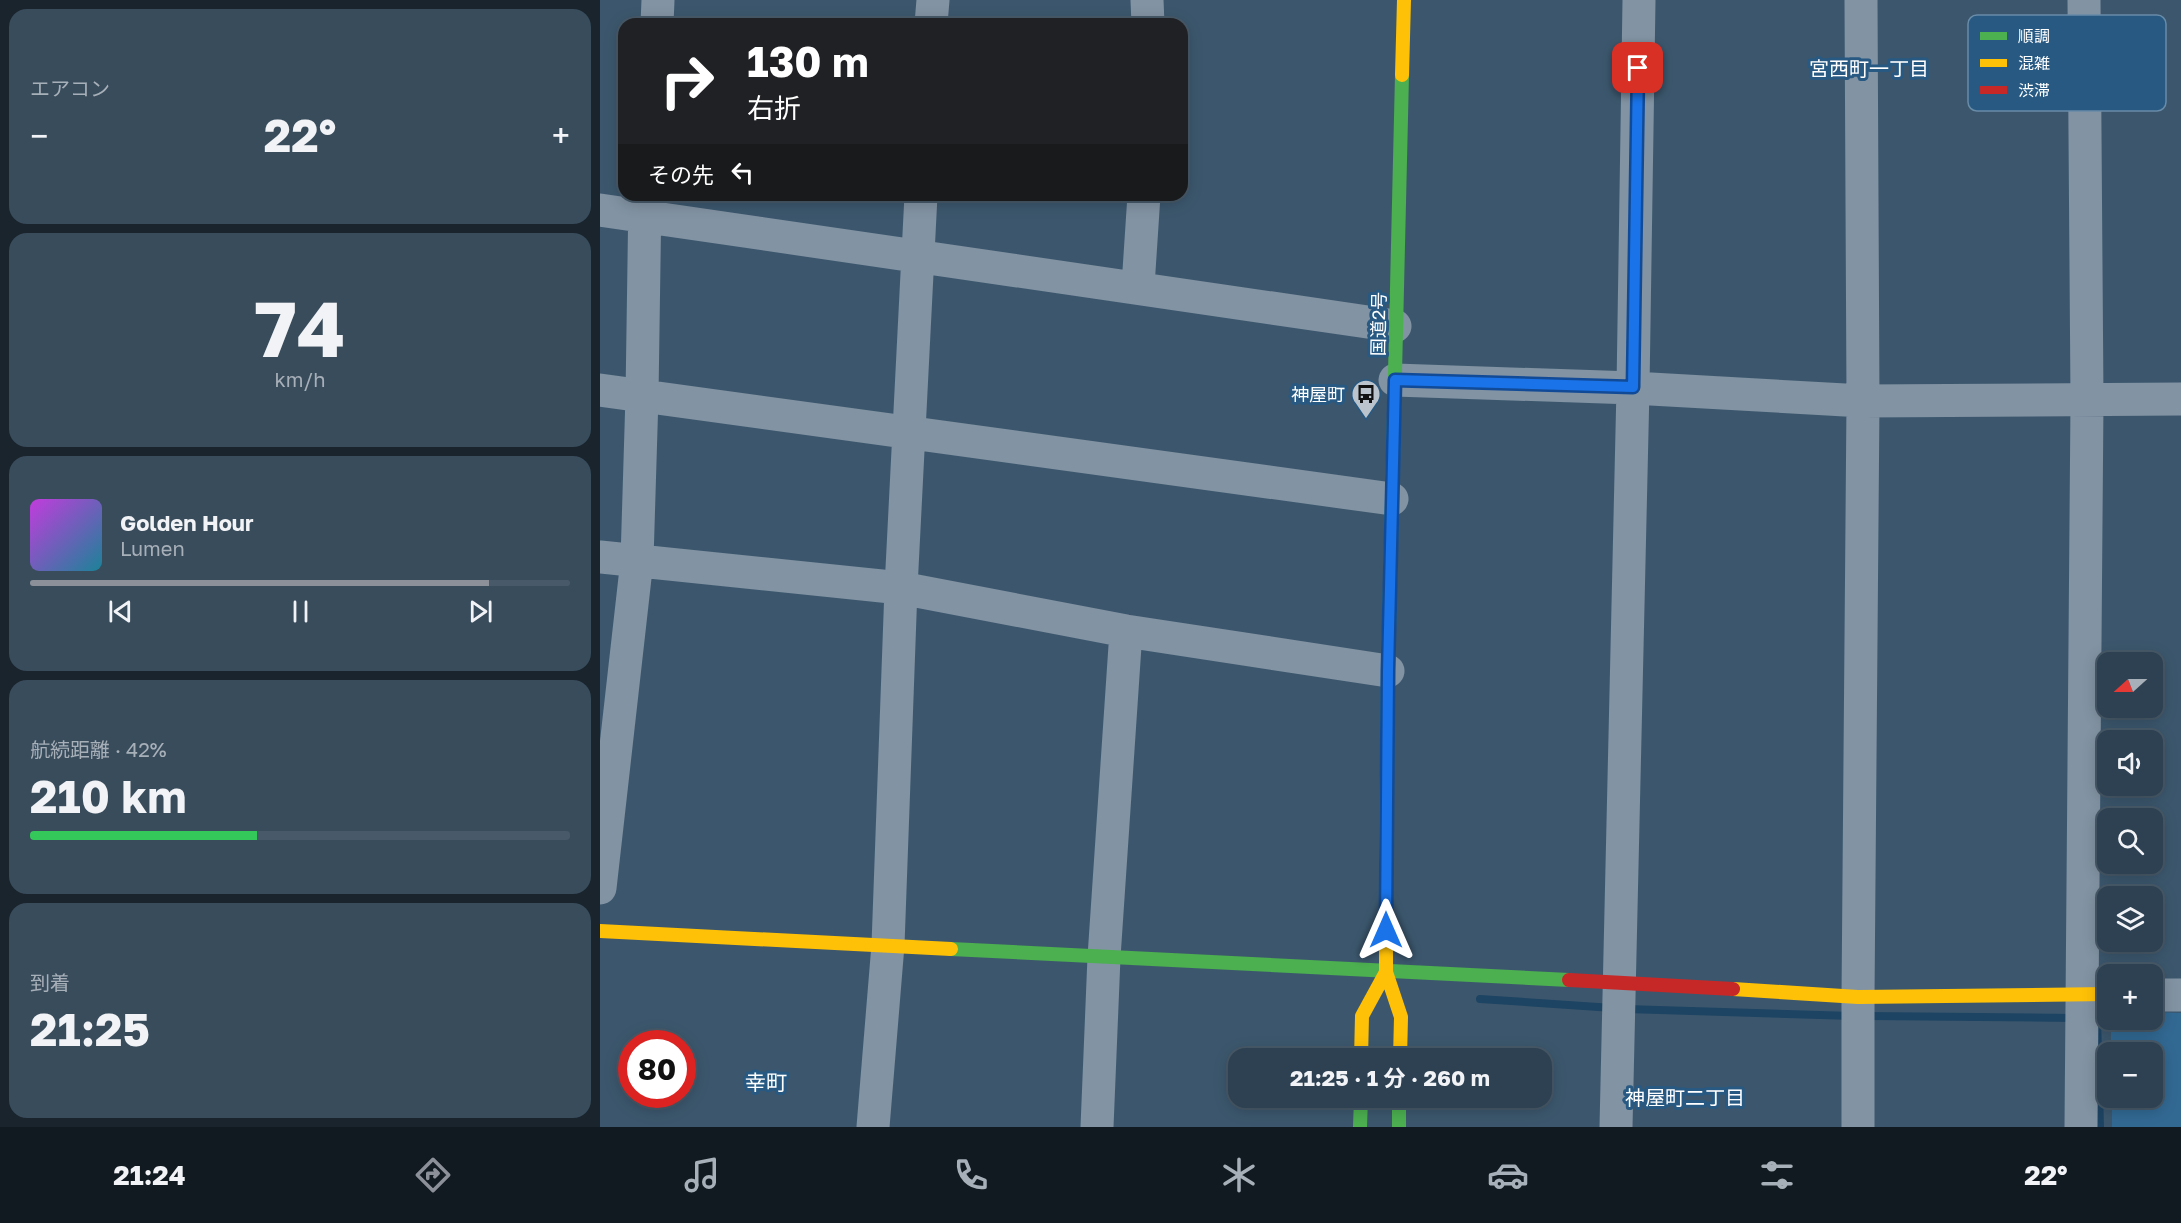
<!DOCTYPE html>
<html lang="ja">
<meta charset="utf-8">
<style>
:root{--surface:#2d4152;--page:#394c5c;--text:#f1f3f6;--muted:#a7afb8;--line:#485a69;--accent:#8c9099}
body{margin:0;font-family:"Golos Text","Noto Sans JP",sans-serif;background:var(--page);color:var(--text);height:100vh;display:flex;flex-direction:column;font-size:22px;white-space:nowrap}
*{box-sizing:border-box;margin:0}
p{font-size:20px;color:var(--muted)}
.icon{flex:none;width:33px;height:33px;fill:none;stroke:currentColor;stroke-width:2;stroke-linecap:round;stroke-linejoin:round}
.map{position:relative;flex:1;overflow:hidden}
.panel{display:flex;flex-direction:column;gap:9px;padding:9px;background:#19242d;width:600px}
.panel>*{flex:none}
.banner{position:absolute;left:18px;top:18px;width:570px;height:183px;border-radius:18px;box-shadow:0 3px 15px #0003,0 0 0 2px var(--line);background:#202124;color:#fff;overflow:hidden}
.needle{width:39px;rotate:249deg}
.fabs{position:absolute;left:1497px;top:652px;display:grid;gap:12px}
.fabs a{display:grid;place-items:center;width:66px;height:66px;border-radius:12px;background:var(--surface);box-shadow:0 3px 15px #0003,0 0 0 2px var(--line);font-size:30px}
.speed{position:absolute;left:18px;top:1030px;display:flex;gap:12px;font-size:30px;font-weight:700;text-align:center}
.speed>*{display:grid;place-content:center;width:78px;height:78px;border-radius:50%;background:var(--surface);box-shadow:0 3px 15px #0003,0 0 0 2px var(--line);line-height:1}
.speed .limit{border:9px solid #d22;background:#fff;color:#111}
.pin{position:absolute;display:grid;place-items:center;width:51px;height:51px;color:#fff;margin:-26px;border-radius:12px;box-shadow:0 3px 9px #0006}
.me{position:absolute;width:66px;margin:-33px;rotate:0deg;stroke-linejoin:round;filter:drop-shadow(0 0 4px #0008)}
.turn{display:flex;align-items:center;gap:21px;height:126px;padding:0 30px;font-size:27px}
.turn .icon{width:78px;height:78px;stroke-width:2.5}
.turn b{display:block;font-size:42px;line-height:51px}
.then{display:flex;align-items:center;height:57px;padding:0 30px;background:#0003;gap:12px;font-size:22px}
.big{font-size:45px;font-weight:700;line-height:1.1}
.panel .card{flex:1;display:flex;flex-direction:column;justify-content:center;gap:9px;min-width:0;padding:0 21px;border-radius:18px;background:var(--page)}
.panel .dial{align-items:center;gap:0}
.dial b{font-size:78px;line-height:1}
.song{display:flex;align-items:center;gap:18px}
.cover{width:72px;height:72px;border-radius:9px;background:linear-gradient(135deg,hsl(290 70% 55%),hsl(190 70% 35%))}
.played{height:6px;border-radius:3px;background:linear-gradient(90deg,var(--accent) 85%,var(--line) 85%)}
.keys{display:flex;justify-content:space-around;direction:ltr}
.heat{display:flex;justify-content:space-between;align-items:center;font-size:33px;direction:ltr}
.charge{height:9px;border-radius:4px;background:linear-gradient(90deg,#34c759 42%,var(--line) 0)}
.trip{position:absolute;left:628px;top:1048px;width:324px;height:60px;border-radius:18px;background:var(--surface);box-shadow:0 3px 15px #0003,0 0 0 2px var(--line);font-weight:700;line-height:60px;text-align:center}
.tabs{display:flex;height:96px;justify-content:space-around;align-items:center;background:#121a21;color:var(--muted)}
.tabs .icon{width:42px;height:42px}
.tabs .on{color:var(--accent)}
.tabs b{font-size:27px;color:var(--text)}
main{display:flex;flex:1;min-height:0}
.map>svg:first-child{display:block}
</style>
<main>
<section class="panel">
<div class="card"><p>エアコン</p>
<div class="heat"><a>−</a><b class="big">22°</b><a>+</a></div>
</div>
<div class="card dial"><b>74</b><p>km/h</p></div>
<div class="card">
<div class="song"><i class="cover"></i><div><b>Golden Hour</b><p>Lumen</p></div></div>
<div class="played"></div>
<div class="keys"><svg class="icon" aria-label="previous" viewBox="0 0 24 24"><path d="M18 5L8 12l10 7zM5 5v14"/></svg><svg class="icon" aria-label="pause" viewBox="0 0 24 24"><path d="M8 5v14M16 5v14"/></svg><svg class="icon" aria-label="next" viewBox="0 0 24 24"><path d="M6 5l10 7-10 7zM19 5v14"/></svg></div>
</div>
<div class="card"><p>航続距離 · 42%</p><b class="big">210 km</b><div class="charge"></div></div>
<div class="card"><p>到着</p><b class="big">21:25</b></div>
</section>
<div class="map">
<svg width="1581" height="1127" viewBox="0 0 1581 1127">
<rect width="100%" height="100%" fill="#3c576d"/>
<path fill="#326993" d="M 1553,1012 L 1581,1013 L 1581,1127 L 1512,1127 L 1512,1098 L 1552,1098 L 1552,1053 L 1511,1053 L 1511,1020 L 1552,1020 Z"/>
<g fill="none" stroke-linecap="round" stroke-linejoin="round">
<path stroke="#1e4463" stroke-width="8" d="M 880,999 L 1013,1008
M 1026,1009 L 1253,1016
M 1266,1016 L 1475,1018
M 1497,1018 L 1500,1127"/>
<path stroke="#8293a3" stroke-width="33" d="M 547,0 L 548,24
M 57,24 L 58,0
M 331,24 L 333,0
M 0,210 C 265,248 530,286 795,326
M 538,286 L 544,195
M 795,380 L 1033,388 L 1263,401 L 1581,399
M 0,390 L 792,499
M 0,557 L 301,588 L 526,631 L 788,671
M 0,888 L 37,560 L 42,396 L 45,195
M 1552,995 L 1581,995
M 273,1127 L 288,945 L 301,588 L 321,195
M 497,1127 L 504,957 L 526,631
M 1016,1127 L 1033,388 L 1039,0
M 1258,1127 L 1258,997 L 1263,401 L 1261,0
M 1481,1127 L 1487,400 L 1484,0"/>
<path stroke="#4caf50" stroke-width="14" d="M 786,873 L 788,671 L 802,75
M 351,949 L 969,980
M 799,1098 L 799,1127
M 760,1127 L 761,1098"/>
<path stroke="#ffc107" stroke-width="14" d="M 802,75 L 804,0
M 786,873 L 786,972 L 801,1017 L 800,1059
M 0,931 L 351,949
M 1133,989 L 1258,997 L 1508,994
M 761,1059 L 762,1016 L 786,972"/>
<path stroke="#c62828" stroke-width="14" d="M 969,980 L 1133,989"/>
</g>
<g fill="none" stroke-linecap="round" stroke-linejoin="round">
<g stroke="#114b97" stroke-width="15">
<path id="route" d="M 786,930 L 788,671 L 795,380 L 1033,387 L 1038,68"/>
</g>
<use href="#route" stroke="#1a73e8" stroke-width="10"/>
</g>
<defs>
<g id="bus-pin" transform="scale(1.5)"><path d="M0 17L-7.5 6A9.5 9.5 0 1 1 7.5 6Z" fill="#bbc4cc" stroke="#275982"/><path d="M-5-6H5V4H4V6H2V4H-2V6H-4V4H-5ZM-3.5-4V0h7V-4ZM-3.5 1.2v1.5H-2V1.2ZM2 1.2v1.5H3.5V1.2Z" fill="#111"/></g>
</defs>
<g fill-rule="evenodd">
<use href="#bus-pin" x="766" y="394"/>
</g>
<g text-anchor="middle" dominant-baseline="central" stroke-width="6" stroke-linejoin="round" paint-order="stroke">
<g font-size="18" fill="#fff" stroke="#275982">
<text transform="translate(778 324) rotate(-89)">国道2号</text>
</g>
<g font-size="18" fill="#fff" stroke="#275982" text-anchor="end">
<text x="745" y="394">神屋町</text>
</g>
<g font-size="20" fill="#fff" stroke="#275982">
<text x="1269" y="68">宮西町一丁目</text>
<text x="1085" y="1097">神屋町二丁目</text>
</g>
<g font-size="21" fill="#fff" stroke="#275982">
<text x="166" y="1082">幸町</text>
</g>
</g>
<rect x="1368" y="15" width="198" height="96" rx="9" fill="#275982" stroke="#688ba8" stroke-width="1.5"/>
<rect x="1380" y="32" width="27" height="8" fill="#4caf50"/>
<rect x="1380" y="59" width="27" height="8" fill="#ffc107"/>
<rect x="1380" y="86" width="27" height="8" fill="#c62828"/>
<g font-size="16" fill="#fff">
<text x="1418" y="42">順調</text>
<text x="1418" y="69">混雑</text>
<text x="1418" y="96">渋滞</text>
</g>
</svg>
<div class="fabs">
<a><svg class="needle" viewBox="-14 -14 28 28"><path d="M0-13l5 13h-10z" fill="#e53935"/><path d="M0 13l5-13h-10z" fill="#a7afb8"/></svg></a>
<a><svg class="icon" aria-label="sound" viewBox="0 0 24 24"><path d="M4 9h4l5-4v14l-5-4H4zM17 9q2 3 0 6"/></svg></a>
<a><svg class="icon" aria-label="search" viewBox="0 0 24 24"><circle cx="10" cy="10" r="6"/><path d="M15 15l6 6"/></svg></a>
<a><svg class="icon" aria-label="layers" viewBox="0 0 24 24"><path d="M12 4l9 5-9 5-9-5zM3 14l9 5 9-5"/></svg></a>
<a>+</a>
<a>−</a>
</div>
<div class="speed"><div class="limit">80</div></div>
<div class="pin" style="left:1038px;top:68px;background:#d93025"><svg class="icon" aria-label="arrive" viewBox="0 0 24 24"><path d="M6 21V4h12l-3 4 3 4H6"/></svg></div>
<svg class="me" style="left:786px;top:930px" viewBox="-20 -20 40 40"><path d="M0-17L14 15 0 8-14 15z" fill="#1a73e8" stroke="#fff" stroke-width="4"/></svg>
<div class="trip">21:25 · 1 分 · 260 m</div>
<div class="banner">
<div class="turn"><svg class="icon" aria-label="right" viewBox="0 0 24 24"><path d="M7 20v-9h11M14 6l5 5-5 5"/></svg><div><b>130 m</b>右折</div></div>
<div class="then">その先<svg class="icon" aria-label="left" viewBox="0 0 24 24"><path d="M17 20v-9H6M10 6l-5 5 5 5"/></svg></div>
</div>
</div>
</main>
<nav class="tabs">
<b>21:24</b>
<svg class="icon on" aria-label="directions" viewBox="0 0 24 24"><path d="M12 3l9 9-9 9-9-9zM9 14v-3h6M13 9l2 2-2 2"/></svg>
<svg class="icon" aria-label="music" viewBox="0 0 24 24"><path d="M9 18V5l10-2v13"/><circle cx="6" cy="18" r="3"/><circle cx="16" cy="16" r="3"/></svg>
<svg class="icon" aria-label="phone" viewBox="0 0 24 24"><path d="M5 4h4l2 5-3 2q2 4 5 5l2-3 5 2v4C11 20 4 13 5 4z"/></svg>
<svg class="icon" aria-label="climate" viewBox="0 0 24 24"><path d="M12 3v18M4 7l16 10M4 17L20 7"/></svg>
<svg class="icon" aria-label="car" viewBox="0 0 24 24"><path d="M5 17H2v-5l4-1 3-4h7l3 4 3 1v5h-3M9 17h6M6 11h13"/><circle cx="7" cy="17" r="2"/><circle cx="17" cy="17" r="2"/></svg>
<svg class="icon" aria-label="filters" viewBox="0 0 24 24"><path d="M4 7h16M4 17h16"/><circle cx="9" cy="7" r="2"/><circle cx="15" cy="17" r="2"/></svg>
<b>22°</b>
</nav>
